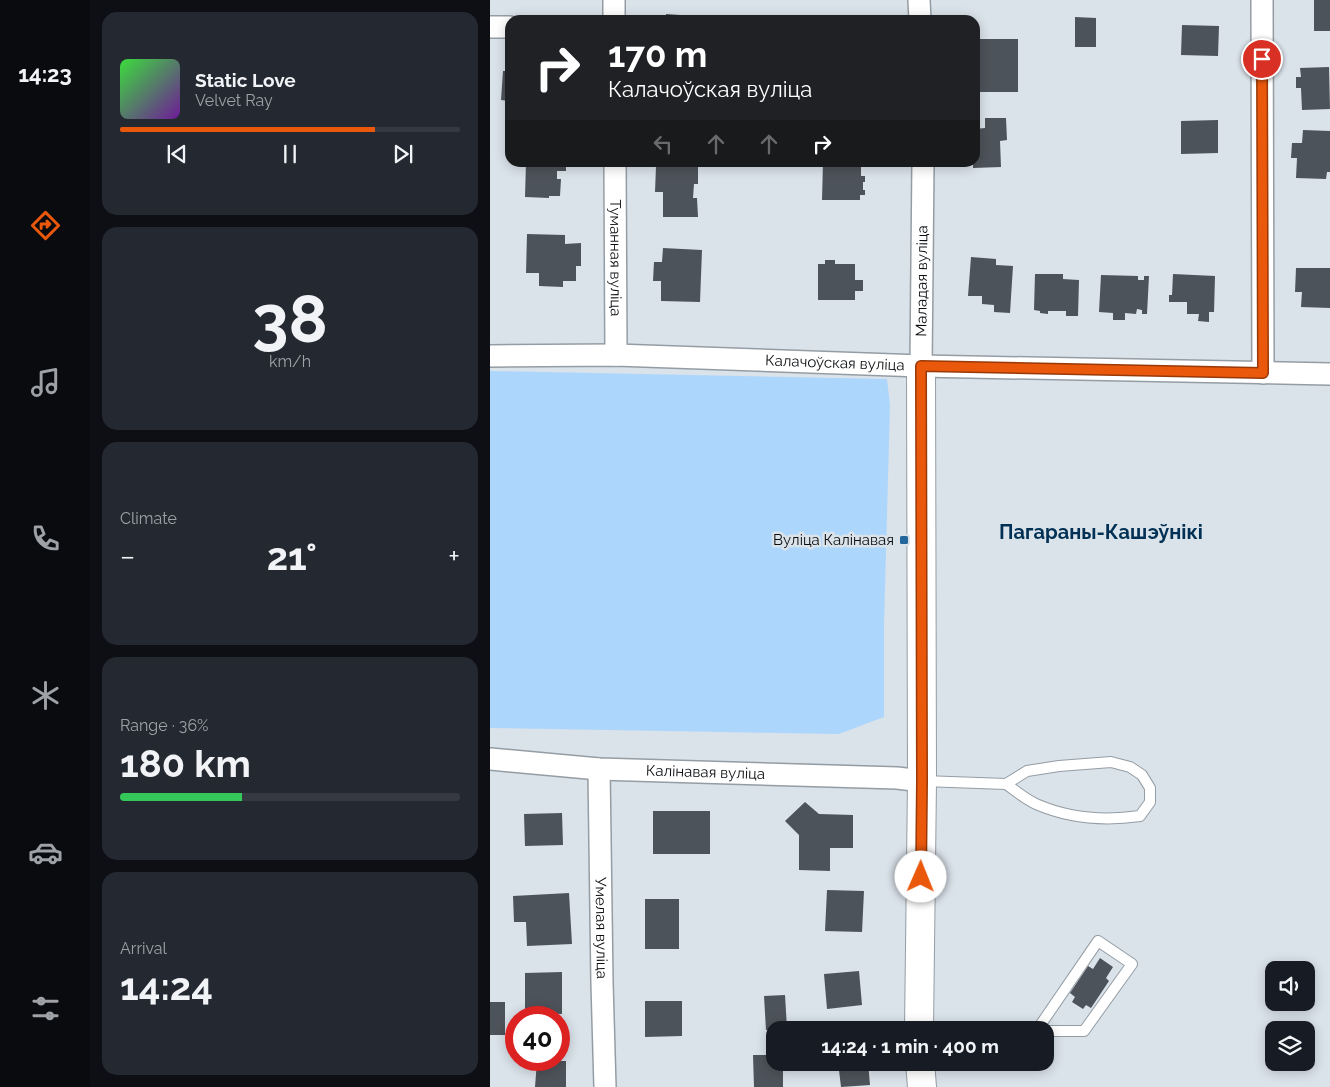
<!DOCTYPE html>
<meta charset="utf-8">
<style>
:root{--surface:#171b24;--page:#242831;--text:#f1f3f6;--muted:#9ea1a6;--line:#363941;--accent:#ea580c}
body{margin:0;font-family:Raleway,sans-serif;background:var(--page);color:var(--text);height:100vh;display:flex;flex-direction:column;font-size:19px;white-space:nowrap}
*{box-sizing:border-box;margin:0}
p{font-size:16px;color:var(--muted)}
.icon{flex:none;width:28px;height:28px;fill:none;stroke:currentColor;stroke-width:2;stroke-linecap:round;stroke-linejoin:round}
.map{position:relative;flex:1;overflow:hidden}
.details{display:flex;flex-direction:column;gap:12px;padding:12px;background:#0d0f14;width:400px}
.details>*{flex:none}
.top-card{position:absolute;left:15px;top:15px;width:475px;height:152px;border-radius:15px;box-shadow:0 2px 12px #0003;background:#202124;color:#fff;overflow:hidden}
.tools{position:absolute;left:775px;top:961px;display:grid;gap:10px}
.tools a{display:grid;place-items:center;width:50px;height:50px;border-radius:10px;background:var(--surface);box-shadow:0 2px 12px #0003;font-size:25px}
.speed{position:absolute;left:15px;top:1006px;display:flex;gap:10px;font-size:25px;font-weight:700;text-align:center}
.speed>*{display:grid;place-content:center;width:65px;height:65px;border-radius:50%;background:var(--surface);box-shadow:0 2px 12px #0003;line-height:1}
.speed .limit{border:8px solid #d22;background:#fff;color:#111}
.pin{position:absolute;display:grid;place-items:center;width:42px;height:42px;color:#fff;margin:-21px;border:2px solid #fff;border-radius:50%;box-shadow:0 1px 5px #0007}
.me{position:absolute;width:55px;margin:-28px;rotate:1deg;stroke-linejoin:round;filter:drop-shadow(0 0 4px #0008)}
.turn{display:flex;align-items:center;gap:18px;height:105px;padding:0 20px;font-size:22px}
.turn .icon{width:65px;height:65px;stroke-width:2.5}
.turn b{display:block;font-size:35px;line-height:42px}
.lanes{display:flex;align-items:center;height:48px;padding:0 20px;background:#0003;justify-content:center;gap:25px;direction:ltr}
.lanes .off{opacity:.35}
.big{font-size:38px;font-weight:700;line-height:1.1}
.details .card{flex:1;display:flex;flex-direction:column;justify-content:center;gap:8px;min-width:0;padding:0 18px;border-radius:15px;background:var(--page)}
.details .dial{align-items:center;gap:0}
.dial b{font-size:65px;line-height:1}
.song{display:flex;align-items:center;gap:15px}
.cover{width:60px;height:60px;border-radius:8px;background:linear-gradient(135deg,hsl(120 70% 55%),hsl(280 70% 35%))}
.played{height:5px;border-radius:2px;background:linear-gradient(90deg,var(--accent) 75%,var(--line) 75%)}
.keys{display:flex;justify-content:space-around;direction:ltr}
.heat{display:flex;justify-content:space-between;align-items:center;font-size:28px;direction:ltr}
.charge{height:8px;border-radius:4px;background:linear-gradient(90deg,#34c759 36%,var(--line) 0)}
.trip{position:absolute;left:276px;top:1021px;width:288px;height:50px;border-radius:15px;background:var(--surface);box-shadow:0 2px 12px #0003;font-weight:700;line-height:50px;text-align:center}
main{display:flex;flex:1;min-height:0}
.menu{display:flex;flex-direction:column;width:90px;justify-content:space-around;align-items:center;background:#090b0e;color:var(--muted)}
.menu .icon{width:35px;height:35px}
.menu .active{color:var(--accent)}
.menu b{font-size:22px;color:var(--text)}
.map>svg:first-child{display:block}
</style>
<main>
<nav class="menu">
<b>14:23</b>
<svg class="icon active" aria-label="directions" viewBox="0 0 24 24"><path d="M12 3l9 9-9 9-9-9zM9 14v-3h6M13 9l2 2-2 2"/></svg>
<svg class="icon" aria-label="music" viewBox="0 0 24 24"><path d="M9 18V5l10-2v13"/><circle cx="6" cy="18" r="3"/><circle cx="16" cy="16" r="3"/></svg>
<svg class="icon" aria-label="phone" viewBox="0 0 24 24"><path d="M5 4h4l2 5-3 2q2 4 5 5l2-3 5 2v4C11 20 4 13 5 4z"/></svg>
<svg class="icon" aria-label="climate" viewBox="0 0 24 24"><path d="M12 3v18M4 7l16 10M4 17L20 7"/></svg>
<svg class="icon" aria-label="car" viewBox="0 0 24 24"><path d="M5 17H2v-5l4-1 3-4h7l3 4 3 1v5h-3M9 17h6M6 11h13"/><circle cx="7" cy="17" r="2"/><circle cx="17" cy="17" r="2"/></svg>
<svg class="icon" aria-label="filters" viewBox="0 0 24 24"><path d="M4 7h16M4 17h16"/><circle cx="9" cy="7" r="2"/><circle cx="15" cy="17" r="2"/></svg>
</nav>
<section class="details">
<div class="card">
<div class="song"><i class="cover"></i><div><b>Static Love</b><p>Velvet Ray</p></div></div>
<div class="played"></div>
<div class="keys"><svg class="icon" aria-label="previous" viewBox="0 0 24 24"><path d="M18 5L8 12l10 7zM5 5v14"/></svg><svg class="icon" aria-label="pause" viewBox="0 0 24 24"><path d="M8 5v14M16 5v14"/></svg><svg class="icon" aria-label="next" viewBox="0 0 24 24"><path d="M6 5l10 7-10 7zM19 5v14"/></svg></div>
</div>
<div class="card dial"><b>38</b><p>km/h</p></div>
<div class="card"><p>Climate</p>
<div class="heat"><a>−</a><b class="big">21°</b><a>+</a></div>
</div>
<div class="card"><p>Range · 36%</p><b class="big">180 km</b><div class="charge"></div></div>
<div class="card"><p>Arrival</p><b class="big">14:24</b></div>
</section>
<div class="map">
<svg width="840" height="1087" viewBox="0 0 840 1087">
<rect width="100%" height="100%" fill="#dae2ea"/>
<path fill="#add6fd" d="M 0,371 L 397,379 L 400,405 L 394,625 L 394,717 L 349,734 L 0,728 Z"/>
<path fill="#4d535a" d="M 824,0 L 840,0 L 840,31 L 824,31 Z
M 176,14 L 190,15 L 190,20 L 176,20 Z
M 585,17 L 606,18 L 606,47 L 585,47 Z
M 692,25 L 729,26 L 728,56 L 691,55 Z
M 487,39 L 528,39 L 528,92 L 486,92 L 485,47 L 487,47 Z
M 839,67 L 840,109 L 812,110 L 811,88 L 806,88 L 806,77 L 811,77 L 810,68 Z
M 13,71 L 20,71 L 20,101 L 11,100 Z
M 495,118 L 516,118 L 517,140 L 510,141 L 511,167 L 483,168 L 483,162 L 485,162 L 485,129 L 495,128 Z
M 728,120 L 728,153 L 691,154 L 691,121 Z
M 813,130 L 840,131 L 840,172 L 837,172 L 836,179 L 806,178 L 807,158 L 801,158 L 802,143 L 812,143 Z
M 36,162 L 76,162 L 76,171 L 67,171 L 67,179 L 71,179 L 70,196 L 59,196 L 59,198 L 35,197 Z
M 333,162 L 371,162 L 371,176 L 375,176 L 375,182 L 373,182 L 373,190 L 375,190 L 375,195 L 370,195 L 370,200 L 332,200 Z
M 166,166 L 208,166 L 208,184 L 204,184 L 203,198 L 207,198 L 208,217 L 173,217 L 173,192 L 165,192 Z
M 37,234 L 75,235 L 75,244 L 91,243 L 91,266 L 86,266 L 86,281 L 73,281 L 73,287 L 49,286 L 49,273 L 36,273 Z
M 173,248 L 212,250 L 210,302 L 171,301 L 171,281 L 163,281 L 164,262 L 172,262 Z
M 481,257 L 506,259 L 506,265 L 523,266 L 520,313 L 504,312 L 504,305 L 492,304 L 492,296 L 478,296 Z
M 335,260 L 345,260 L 345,264 L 365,264 L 365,280 L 373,280 L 373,291 L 365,291 L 365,300 L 328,300 L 328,264 L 335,264 Z
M 806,268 L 840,268 L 840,308 L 811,307 L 812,292 L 805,292 Z
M 545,274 L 573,274 L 573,279 L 589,280 L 588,316 L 576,316 L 576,311 L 558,311 L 558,314 L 550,313 L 550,311 L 544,310 Z
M 683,274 L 725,276 L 724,312 L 719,312 L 719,322 L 708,321 L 709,314 L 697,314 L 697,302 L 679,302 L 679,295 L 682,295 Z
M 611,275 L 648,276 L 648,280 L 654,280 L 654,276 L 659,276 L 657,314 L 652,314 L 652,310 L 647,309 L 646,314 L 635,313 L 635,320 L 623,320 L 623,313 L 609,312 Z
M 315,802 L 329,814 L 363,815 L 363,848 L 340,848 L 340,871 L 309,870 L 309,835 L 295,821 Z
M 163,811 L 220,811 L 220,854 L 163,854 Z
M 72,813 L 73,845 L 35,846 L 34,814 Z
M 337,890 L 374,891 L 372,932 L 335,931 Z
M 79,893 L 82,944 L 37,946 L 36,922 L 24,922 L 23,896 Z
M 155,899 L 189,899 L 189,949 L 155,949 Z
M 610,958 L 623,967 L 616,978 L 619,981 L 601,1008 L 596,1005 L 593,1009 L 582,1002 L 585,997 L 580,993 L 598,966 L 603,969 Z
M 369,971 L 372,1005 L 337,1009 L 334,974 Z
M 72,972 L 72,1014 L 35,1013 L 35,973 Z
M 295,995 L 297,1028 L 276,1030 L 274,996 Z
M 155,1001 L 192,1001 L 192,1036 L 155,1037 Z
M 0,1002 L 15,1002 L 15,1035 L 0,1035 Z
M 263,1055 L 285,1055 L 285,1062 L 293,1062 L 293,1087 L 264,1087 Z
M 47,1061 L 76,1061 L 76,1087 L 45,1087 Z
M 348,1062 L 378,1062 L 380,1085 L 351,1087 Z"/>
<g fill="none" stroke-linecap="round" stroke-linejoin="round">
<g stroke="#959da4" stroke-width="12">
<path id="lane" d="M 433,781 L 516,784 L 537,771 L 569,766 L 621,762 L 640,767 L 652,775 L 660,788 L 660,802 L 650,816 C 615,821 578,818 546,804 C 535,799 526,791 516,784
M 547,1030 L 608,941 L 642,964 L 594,1031 L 555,1031"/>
</g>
<g stroke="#959da4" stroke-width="24">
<g id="street">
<path d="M 124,0 L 124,20"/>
<path d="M 429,0 L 430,20"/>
<path d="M 772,0 L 773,373"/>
<path d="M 0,27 L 20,27"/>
<path id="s1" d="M 125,162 L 126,355"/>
<path id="s2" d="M 0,356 L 126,355 L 431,366 L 840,374"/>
<path id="s3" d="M 431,366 L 433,162"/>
<path id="s4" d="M 0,759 L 109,769 L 407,778 L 432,781"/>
<path id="s5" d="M 109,769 L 112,983 L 115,1087"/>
</g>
</g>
<g stroke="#959da4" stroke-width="30">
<path id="secondary" d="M 429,1030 L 432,781 L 431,366
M 430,1062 L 432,1087"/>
</g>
<use href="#lane" stroke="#fff" stroke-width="10"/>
<use href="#street" stroke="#fff" stroke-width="21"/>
<use href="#secondary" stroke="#fff" stroke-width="28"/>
</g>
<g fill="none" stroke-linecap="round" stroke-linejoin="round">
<g stroke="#983908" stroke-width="12">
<path id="route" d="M 431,877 L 432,781 L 431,366 L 773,373 L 772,59"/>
</g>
<use href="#route" stroke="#ea580c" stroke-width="9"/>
</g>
<rect fill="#23669b" stroke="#dae2ea" stroke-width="2" x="409" y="535" width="10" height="10" rx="2.5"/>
<g text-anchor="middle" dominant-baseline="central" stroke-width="5" stroke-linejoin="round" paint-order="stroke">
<g font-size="15" fill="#0b0d10" stroke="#dae2ea">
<text stroke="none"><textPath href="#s1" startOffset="96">Туманная вуліца</textPath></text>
<text stroke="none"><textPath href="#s3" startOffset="85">Маладая вуліца</textPath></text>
<text stroke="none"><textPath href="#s2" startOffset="345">Калачоўская вуліца</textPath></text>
<text stroke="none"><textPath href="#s4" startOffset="216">Калінавая вуліца</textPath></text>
<text stroke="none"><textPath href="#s5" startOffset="159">Умелая вуліца</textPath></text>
</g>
<g font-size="15" fill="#0b0d10" stroke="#dae2ea" text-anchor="end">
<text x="404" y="540">Вуліца Калінавая</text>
</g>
<g font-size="20" font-weight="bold" fill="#003053" stroke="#dae2ea">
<text x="611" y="532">Пагараны-Кашэўнікі</text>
</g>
</g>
</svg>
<div class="tools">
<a><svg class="icon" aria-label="sound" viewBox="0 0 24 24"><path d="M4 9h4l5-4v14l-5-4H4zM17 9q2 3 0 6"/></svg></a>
<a><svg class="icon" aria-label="layers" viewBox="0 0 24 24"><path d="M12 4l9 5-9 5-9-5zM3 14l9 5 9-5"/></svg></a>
</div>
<div class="speed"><div class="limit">40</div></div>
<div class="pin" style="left:772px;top:59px;background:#d93025"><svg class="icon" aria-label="arrive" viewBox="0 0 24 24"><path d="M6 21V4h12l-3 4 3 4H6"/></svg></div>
<svg class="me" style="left:431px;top:877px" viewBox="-20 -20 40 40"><circle r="19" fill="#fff"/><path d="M0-13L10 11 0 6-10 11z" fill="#ea580c"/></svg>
<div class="trip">14:24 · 1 min · 400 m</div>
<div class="top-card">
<div class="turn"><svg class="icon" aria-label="right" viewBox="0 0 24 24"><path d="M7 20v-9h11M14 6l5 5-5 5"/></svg><div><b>170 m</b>Калачоўская вуліца</div></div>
<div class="lanes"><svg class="icon off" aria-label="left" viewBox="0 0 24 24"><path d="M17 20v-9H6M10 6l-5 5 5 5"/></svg><svg class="icon off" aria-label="ahead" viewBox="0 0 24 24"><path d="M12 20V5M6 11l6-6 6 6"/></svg><svg class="icon off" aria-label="ahead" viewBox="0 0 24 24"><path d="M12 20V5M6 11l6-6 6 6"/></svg><svg class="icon" aria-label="right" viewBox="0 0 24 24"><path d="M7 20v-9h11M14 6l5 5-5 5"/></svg></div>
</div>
</div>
</main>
